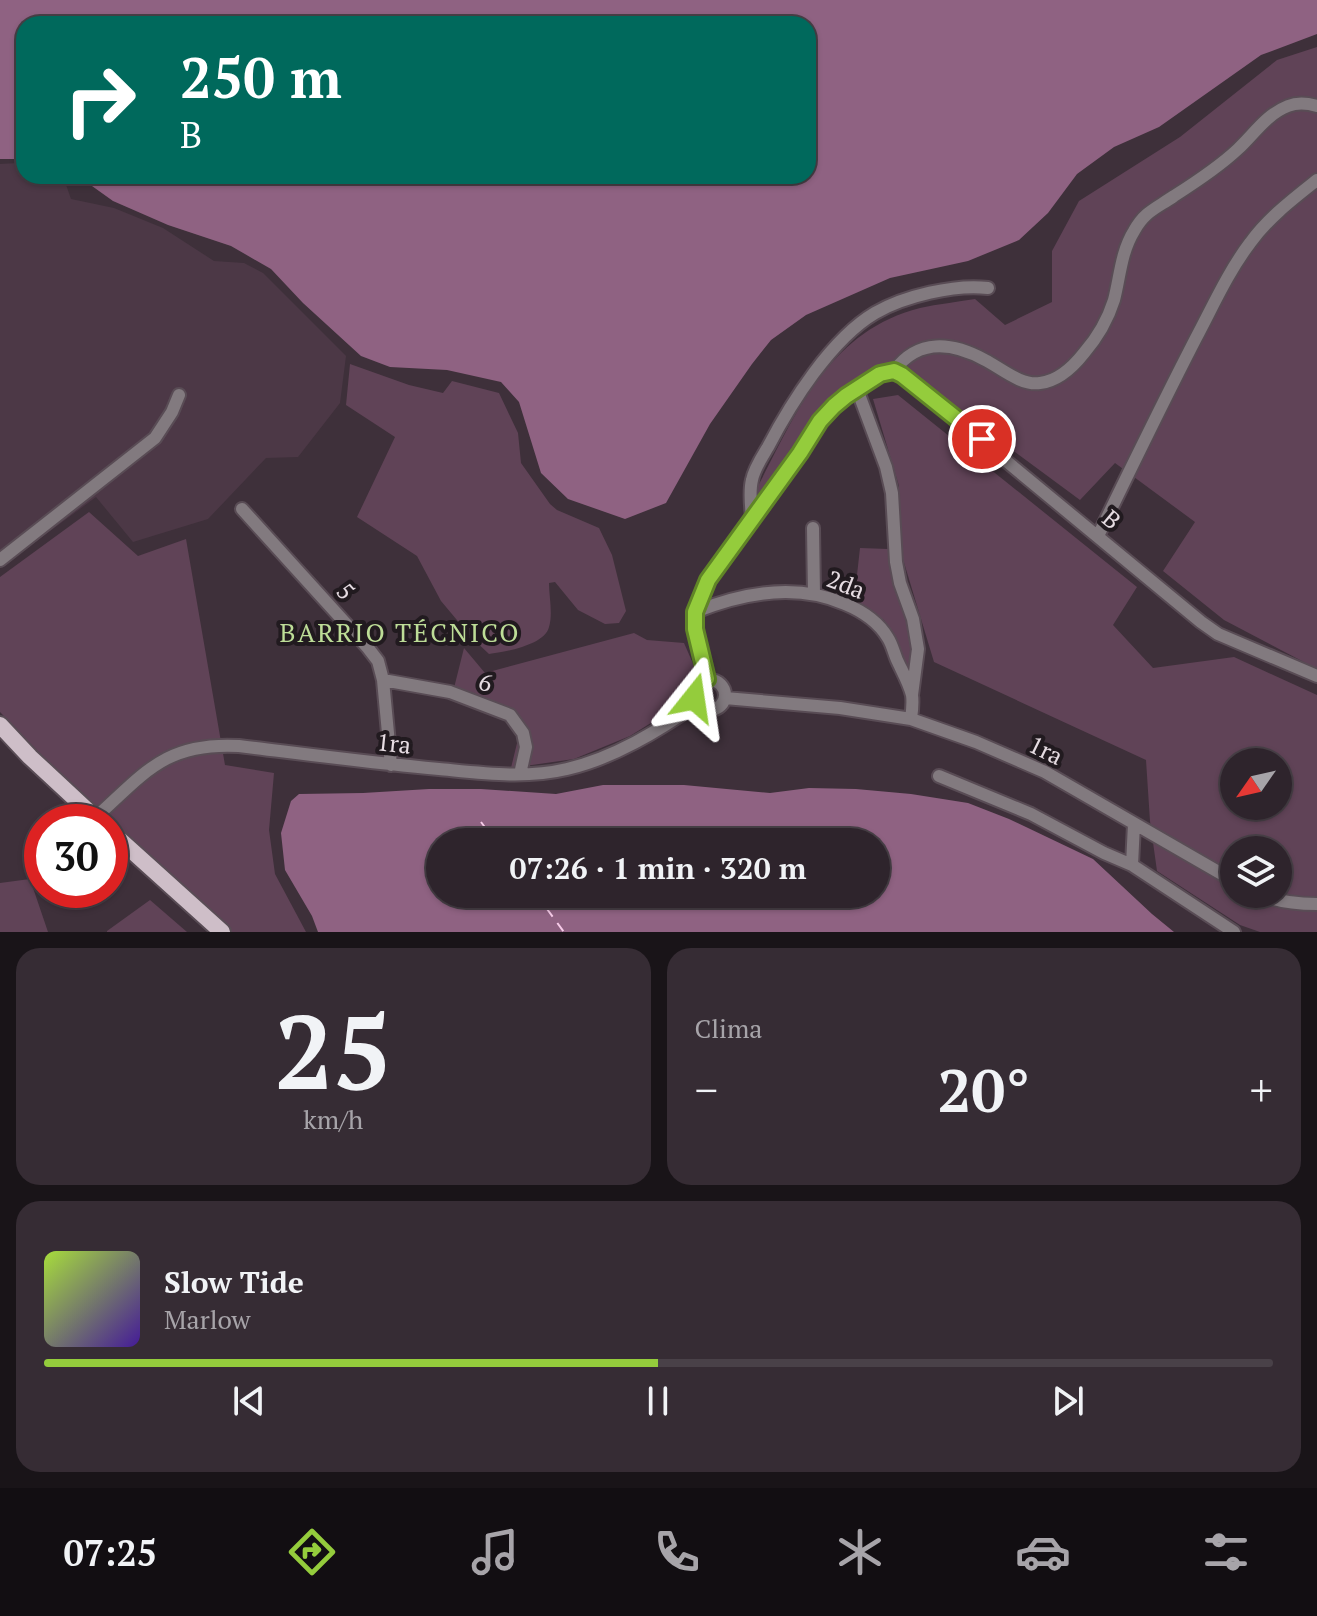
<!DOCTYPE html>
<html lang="es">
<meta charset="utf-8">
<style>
:root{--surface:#2e242c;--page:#362c34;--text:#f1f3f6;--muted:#a7a4a9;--line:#494148;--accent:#94cc3c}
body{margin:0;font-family:"PT Serif",serif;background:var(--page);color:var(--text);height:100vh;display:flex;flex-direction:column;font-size:30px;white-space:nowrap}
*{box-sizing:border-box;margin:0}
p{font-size:26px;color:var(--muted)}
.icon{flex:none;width:44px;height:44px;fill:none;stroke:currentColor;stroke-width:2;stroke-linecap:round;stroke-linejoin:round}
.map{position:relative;height:932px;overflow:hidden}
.drawer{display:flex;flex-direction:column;gap:16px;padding:16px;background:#191418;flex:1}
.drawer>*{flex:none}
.hud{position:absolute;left:16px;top:16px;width:800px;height:168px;border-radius:24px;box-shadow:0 2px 6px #0004,0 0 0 2px var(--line);background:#00695c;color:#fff;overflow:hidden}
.needle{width:52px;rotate:236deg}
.fabs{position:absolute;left:1220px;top:748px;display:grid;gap:16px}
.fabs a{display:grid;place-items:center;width:72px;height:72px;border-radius:50%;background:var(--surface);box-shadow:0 2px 6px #0004,0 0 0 2px var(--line);font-size:40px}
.speed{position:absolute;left:24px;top:804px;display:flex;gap:16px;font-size:40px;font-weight:700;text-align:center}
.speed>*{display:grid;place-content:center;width:104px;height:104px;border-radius:50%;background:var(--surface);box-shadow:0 2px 6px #0004,0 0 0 2px var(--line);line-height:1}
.speed .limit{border:12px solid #d22;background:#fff;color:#111}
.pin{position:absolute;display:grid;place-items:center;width:68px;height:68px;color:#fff;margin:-34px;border:4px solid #fff;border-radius:50%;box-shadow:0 2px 8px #0007}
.me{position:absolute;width:88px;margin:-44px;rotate:15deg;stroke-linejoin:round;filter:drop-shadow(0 0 6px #0008)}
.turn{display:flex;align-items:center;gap:28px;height:168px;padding:0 32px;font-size:36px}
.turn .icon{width:104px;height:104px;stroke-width:2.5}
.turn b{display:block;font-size:56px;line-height:68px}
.big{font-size:60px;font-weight:600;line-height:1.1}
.drawer .card{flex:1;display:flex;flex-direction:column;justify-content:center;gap:12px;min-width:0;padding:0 28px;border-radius:24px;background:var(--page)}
.drawer .dial{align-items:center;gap:0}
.dial b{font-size:104px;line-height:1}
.song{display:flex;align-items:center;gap:24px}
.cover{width:96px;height:96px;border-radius:12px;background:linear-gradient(135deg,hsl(80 70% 55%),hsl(260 70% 35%))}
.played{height:8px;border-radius:4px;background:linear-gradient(90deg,var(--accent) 50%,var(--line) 50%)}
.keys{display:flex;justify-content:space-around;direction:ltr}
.heat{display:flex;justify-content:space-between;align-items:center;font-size:44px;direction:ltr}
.drawer .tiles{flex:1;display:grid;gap:16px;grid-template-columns:1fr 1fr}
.card:last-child{grid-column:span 2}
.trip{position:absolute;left:426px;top:828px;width:464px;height:80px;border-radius:40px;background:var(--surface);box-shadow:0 2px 6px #0004,0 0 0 2px var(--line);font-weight:600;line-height:80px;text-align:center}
.dock{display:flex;height:128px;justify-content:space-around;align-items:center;background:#120e12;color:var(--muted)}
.dock .icon{width:56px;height:56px}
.dock .selected{color:var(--accent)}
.dock b{font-size:36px;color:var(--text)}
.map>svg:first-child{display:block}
</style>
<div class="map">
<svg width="1317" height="932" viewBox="0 0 1317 932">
<rect width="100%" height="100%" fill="#3e303a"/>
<path fill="#4c3846" d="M 19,163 L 24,164 L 24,176 L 63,176 L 71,199 L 114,208 L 163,228 L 214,261 L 244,263 L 263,273 L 346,356 L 340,403 L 298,457 L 266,458 L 208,519 L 133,542 L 96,497 L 0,568 L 0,164 Z"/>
<path fill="#604357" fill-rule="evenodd" d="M 1317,47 L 1317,669 L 1224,620 L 1163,571 L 1195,522 L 1115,463 L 1080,500 L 911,375 L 886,366 L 848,388 L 763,495 L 757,494 L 757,488 C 796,413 829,331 920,308 C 938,304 957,302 975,299 L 1005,325 L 1052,302 L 1052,251 L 1079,201 L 1180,137 L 1277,60 Z
M 350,364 L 409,385 L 443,393 L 452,381 L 499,393 L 518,433 L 521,463 L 550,504 L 557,510 L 599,528 L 612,555 L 626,611 L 619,623 L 605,624 L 578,610 L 555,582 L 549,583 C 549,596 553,614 549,627 C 545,645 505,652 489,654 L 472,638 L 441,601 L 417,556 L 357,517 L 395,437 L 346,405 Z
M 898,395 L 1137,587 L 1113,625 L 1153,668 L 1234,657 L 1317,695 L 1317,932 L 1260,932 L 1240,925 L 1157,871 L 1150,821 L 1146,760 L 934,662 L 899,546 L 899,486 L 873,399 ZM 1234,762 L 1278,762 L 1278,806 L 1234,806 ZM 1234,850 L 1278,850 L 1278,894 L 1234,894 Z
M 89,512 L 138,556 L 186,539 L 225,765 L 274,773 L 269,830 L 275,874 L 306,932 L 231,932 L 83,798 L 0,712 L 0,577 Z
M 860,548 L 888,549 C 894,587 912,623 913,661 L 909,665 L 904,666 L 895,637 L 884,620 L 855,599 L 842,596 L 830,590 L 829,581 L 857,575 Z
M 634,633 L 647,640 L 684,643 L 698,675 L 689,685 L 686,701 L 630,736 L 574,759 L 511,768 L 518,739 L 513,710 L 453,692 L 464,648 L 485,673 Z
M 30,879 L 48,932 L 0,932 L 0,883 Z
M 150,900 L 187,932 L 107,932 L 107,931 Z"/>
<path fill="#8f6282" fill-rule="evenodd" d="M 0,0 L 1317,0 L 1317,34 L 1261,55 L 1159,127 L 1114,147 L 1077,174 L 1048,213 L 1019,240 L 968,261 L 890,278 L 806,315 L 771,340 L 752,364 L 710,424 L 666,503 L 625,519 L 568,499 L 541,473 L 519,402 L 501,382 L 447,370 L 390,367 L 361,356 L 303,303 L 271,269 L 231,246 L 168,225 L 113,201 L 78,176 L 808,176 L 808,24 L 24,24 L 24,159 L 0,159 Z
M 603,785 L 684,785 L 770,793 L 809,788 L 856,789 L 911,794 L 968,803 L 1009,819 L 1093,859 L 1152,914 L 1174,932 L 318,932 L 312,916 L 285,870 L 281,833 L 291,801 L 299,794 L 363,793 L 429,789 L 481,789 L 556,794 ZM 440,842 L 876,842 L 876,894 L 440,894 Z"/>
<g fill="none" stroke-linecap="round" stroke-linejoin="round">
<path stroke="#f7cce9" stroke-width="2" stroke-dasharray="10 8" stroke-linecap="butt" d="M 481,822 L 496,842
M 536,894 L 564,932"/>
<g stroke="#594c55" stroke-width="16">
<path id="minor" d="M 894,371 C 918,338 952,342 985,360 C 1001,368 1021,386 1040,383 C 1058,381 1073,367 1084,353 C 1097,338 1108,319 1114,300 C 1120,277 1121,252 1134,231 C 1145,211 1157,208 1174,196 C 1196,182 1219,167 1238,149 C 1254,134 1267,114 1288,106 C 1298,102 1307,103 1317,106
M 894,371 L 902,375 L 1201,622 L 1218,634 L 1317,676
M 857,389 L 886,467 L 892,493 L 896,562 L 900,583 L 913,619 L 918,649 L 912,695
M 242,509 L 368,648 L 378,661 L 383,680 L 391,765
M 752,517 C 751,506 749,492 752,480 C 754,469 762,457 768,447 C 791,403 831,339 875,313 C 904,296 955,284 988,288
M 813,528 L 814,594
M 1098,536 C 1130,470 1162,404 1196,338 C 1213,306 1228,272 1250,243 C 1268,218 1293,199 1317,180
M 0,560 L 155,438 L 172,412 L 179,395
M 695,612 C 742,593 797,583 845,604 C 862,611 878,621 888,638 C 892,644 894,653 897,660 C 902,671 909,683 912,695 C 913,702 912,712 911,719
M 707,679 L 695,629 L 695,612 L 708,580 L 820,421 L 846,396 L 880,374 L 894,371
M695 695a15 15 0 1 1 30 0a15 15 0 1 1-30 0Z
M 383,680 L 450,692 L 510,715 L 523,733 L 526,747 L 520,774
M 725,698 L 840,708 L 911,719 L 976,742 L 1045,772 L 1234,881
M 939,776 L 1031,814 L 1104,853 L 1132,865 L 1234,932
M 95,818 C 145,773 165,742 239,746 C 305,754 372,763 439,769 C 481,773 525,779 567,769 C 614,758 658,731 697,704
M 1132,865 L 1134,824
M 1260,894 C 1277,902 1298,904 1317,904"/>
</g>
<g stroke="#594c55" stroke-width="20">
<path id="major" d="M 0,725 L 30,757 L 100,822
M 110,831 L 222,932"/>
</g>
<use href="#minor" stroke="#827a7f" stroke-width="12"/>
<use href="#major" stroke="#cebec8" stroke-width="16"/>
</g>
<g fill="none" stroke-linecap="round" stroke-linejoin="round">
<g stroke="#608527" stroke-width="20">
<path id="route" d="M 694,698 L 697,686 L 707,679 L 695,629 L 695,612 L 708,580 L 800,453 L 820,421 L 834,406 L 846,396 L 880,374 L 894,371 L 902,375 L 982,439"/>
</g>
<use href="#route" stroke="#94cc3c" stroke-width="14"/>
</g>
<g text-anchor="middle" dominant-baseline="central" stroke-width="8" stroke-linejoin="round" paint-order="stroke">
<g font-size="24" fill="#e6dce2" stroke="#211a1f">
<text transform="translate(1112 519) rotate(40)">B</text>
<text transform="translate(846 584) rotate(21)">2da</text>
<text transform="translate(346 591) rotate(48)">5</text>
<text transform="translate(486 682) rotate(21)">6</text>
<text transform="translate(394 743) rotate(6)">1ra</text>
<text transform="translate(1046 750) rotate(26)">1ra</text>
</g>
<g font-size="26" letter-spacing="2" fill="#bddd97" stroke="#211a1f">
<text x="400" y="632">BARRIO TÉCNICO</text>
</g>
</g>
</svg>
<div class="fabs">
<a><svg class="needle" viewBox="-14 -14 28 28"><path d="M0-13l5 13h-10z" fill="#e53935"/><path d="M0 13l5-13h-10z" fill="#a7a4a9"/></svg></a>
<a><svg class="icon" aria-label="layers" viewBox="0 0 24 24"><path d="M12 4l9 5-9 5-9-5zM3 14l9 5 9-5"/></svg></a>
</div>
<div class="speed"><div class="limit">30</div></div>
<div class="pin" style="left:982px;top:439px;background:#d93025"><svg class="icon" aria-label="arrive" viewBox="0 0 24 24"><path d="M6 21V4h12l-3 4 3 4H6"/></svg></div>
<svg class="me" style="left:694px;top:698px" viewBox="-20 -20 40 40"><path d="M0-17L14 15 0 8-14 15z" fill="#94cc3c" stroke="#fff" stroke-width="4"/></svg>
<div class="trip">07:26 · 1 min · 320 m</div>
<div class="hud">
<div class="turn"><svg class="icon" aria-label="right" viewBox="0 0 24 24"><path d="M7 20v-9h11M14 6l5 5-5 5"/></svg><div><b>250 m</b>B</div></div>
</div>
</div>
<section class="drawer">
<div class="tiles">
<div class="card dial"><b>25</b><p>km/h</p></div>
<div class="card"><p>Clima</p>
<div class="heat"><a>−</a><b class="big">20°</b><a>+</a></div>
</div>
<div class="card">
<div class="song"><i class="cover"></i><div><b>Slow Tide</b><p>Marlow</p></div></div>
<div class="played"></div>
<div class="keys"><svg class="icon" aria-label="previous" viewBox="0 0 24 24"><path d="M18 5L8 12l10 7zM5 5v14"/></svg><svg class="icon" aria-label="pause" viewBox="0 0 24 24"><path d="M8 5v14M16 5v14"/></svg><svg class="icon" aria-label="next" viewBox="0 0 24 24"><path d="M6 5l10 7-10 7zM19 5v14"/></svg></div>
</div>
</div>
</section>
<nav class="dock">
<b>07:25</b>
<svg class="icon selected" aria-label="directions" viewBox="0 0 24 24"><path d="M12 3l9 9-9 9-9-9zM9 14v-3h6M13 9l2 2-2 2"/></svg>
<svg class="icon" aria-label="music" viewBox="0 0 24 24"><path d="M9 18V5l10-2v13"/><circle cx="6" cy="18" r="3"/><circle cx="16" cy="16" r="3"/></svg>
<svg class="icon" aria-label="phone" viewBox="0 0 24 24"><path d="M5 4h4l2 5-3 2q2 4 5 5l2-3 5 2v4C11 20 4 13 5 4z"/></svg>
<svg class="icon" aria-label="climate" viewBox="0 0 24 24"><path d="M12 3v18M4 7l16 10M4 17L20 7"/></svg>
<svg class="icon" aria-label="car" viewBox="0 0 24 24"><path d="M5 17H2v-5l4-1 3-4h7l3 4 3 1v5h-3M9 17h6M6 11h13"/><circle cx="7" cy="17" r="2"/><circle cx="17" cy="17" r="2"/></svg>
<svg class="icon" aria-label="filters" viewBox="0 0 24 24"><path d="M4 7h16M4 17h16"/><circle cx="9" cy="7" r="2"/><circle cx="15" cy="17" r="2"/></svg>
</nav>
